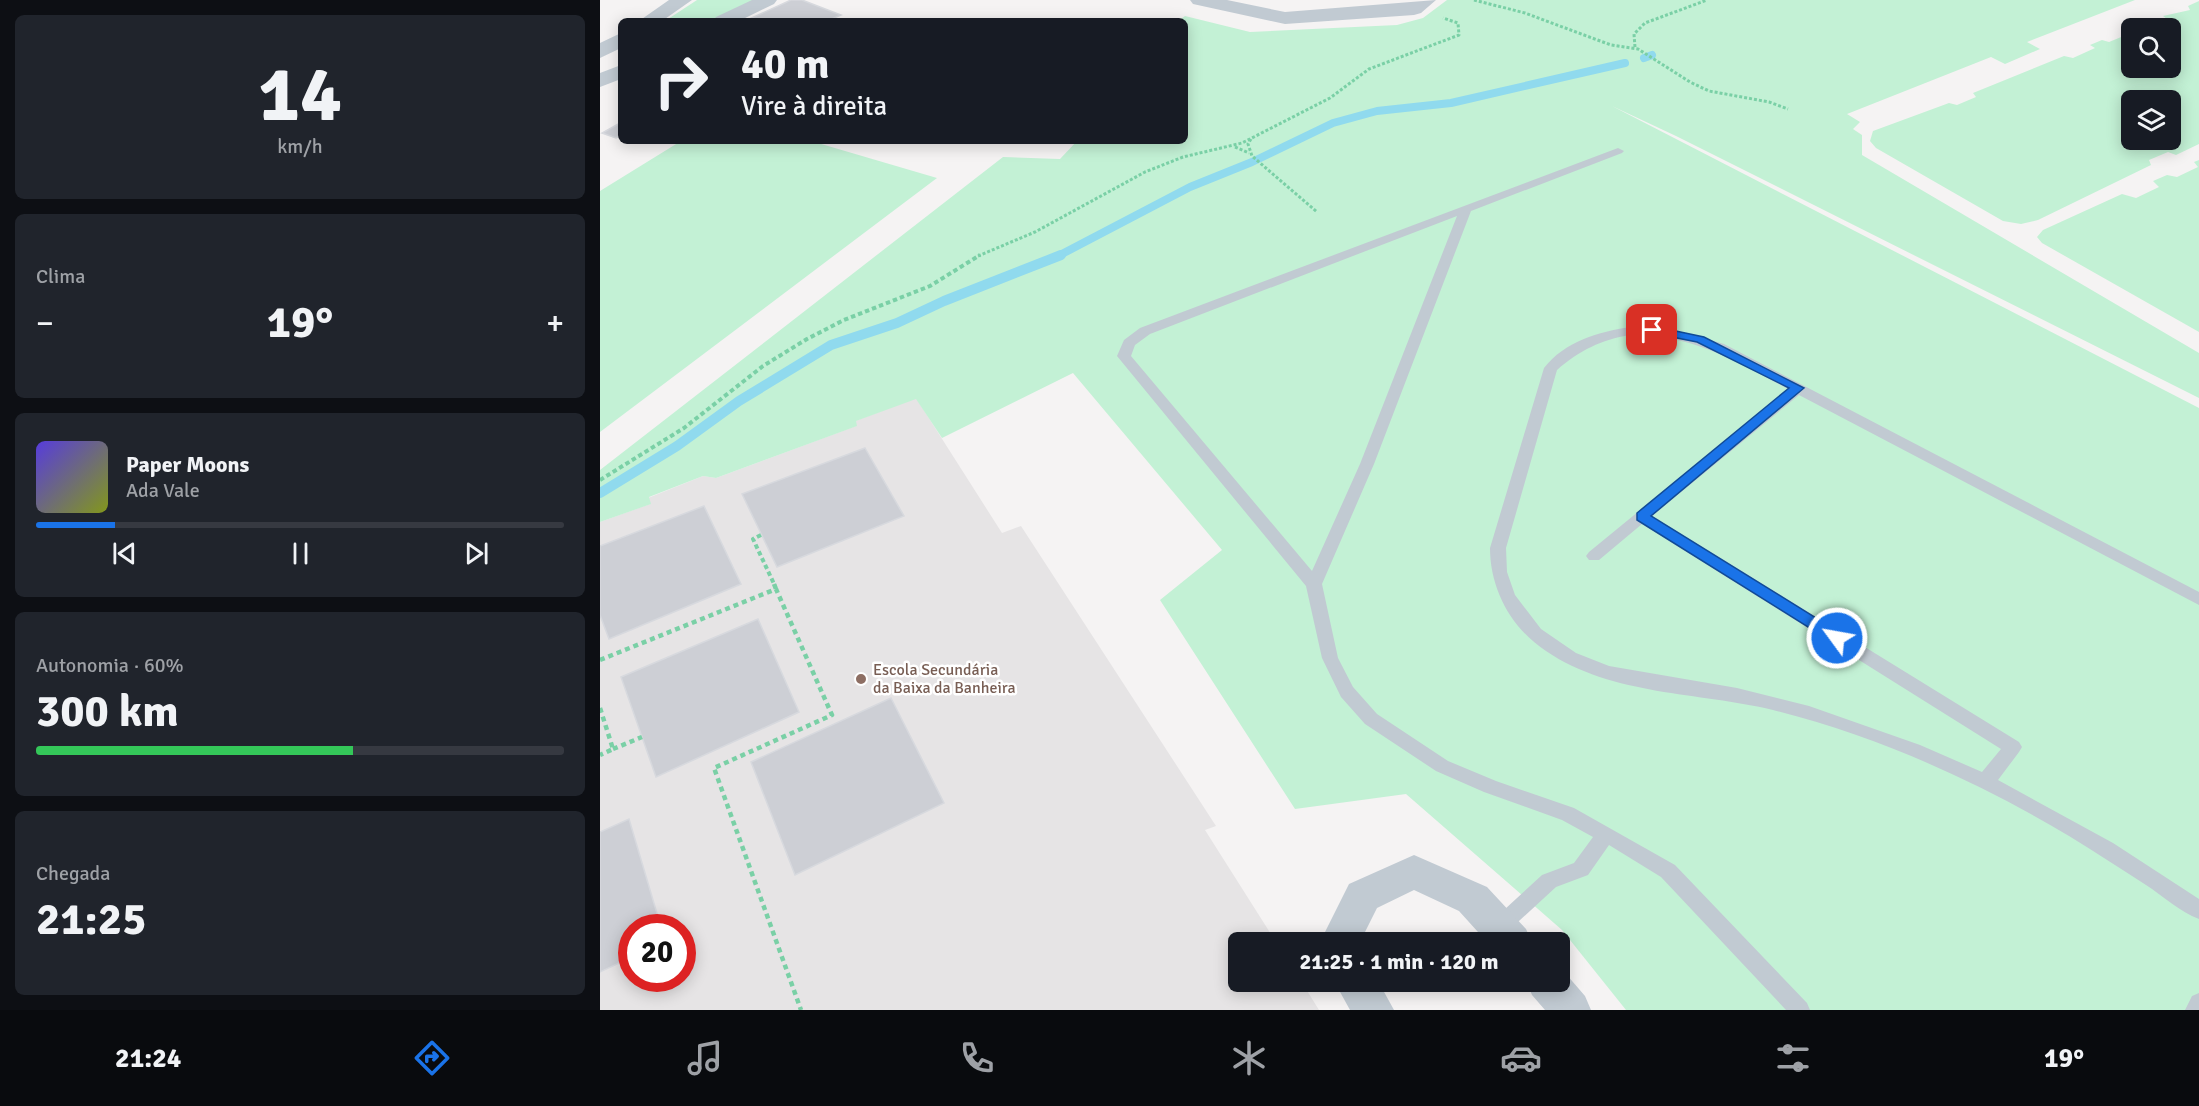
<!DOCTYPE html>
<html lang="pt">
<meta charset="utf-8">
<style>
:root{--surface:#171b24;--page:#20242c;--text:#f1f3f6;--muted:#9ea1a6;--line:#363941;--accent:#1a73e8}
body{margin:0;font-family:Signika,sans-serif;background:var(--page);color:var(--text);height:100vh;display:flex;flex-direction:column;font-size:22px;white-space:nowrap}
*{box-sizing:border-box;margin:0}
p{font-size:20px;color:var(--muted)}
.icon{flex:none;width:33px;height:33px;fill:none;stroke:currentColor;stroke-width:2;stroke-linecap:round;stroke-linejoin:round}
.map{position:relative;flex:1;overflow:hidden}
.drawer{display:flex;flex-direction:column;gap:15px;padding:15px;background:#0d0f14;width:600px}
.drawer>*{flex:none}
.top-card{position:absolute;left:18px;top:18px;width:570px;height:126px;border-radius:9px;box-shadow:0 3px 15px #0003;background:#171b24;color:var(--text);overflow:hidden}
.controls{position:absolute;left:1521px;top:18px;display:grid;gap:12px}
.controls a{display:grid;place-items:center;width:60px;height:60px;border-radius:9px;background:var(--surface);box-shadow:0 3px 15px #0003;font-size:30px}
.speed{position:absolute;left:18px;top:914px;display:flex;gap:12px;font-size:30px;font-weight:700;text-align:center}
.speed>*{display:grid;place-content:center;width:78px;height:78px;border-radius:50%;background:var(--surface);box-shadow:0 3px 15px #0003;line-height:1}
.speed .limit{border:9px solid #d22;background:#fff;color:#111}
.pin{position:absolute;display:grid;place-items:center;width:51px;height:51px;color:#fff;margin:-26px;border-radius:12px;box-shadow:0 3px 9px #0006}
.me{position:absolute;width:66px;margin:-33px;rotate:302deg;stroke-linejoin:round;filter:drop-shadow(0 0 4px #0008)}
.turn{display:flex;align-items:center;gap:21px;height:126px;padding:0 24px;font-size:27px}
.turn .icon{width:78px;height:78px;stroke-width:2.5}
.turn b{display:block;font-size:42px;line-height:51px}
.big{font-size:45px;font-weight:700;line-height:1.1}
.drawer .card{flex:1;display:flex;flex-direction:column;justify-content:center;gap:9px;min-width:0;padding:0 21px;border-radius:9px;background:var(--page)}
.drawer .dial{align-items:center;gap:0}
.dial b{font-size:78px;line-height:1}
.song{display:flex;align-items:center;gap:18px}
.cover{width:72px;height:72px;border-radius:9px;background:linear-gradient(135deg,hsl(250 70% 55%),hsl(70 70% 35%))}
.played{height:6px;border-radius:3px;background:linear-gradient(90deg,var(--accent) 15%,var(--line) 15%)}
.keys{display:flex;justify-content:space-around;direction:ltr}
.heat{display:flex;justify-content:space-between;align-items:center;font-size:33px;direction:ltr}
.charge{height:9px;border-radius:4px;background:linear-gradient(90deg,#34c759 60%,var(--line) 0)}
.trip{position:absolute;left:628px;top:932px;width:342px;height:60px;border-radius:9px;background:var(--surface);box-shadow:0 3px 15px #0003;font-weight:700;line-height:60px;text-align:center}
.menu{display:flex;height:96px;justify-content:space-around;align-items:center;background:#090b0e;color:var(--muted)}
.menu .icon{width:42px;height:42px}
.menu .selected{color:var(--accent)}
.menu b{font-size:27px;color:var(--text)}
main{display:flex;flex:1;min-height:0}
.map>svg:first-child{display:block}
</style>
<main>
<section class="drawer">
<div class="card dial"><b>14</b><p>km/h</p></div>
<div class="card"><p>Clima</p>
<div class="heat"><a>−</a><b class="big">19°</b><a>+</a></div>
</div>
<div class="card">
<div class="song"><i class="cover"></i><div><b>Paper Moons</b><p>Ada Vale</p></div></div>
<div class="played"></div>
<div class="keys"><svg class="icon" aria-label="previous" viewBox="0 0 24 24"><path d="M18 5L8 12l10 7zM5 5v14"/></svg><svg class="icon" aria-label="pause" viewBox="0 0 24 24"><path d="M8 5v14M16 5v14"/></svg><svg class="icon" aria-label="next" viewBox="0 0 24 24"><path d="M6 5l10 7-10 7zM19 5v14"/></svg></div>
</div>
<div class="card"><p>Autonomia · 60%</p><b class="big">300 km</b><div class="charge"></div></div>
<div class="card"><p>Chegada</p><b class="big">21:25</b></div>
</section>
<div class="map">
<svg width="1599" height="1010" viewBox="0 0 1599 1010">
<rect width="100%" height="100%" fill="#f5f3f3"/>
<path fill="#e6e4e5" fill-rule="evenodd" d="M 316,398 L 402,533 L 421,526 L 616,826 L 605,830 L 676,942 L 639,942 L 639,981 L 701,981 L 719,1010 L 0,1010 L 0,522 L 50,504 L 48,498 L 103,476 L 116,478 L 256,426 L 255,421 ZM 32,927 L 82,927 L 82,978 L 32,978 Z"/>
<path fill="#c3f1d5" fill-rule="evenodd" d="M 97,0 L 156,0 L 111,21 L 65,21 Z
M 847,0 L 1535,0 L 1427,42 L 1440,49 L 1405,64 L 1391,57 L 1247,114 L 1260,122 L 1253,129 L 1262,135 L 1262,155 L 1599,353 L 1599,398 L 1076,136 L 1012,106 L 1599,408 L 1599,1010 L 1026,1010 L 962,930 L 806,794 L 695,809 L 560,600 L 622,550 L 473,373 L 342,438 L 316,399 L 256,421 L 257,426 L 116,478 L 103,476 L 49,497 L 51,504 L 0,522 L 0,470 L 403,157 L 460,159 L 477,141 L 585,141 L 585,21 L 578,21 L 585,16 L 650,32 L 797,25 L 823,18 Z
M 1599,1 L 1599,144 L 1576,155 L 1568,152 L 1549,160 L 1551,165 L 1438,220 L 1421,224 L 1403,221 L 1276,148 L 1270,141 L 1273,131 L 1349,103 L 1357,105 L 1376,97 L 1373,93 L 1464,56 L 1473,58 L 1495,48 L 1490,45 L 1502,40 L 1509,42 L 1531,33 L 1528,30 L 1538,26 L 1545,28 L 1567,19 L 1563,16 L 1590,10 L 1588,6 ZM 1532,28 L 1570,28 L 1570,68 L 1532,68 ZM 1570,100 L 1570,140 L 1532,140 L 1532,100 Z
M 81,141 L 211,141 L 337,178 L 0,432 L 0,191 Z
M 1599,160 L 1599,332 L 1442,243 L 1437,237 L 1443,230 L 1522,194 L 1536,198 L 1559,187 L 1553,181 L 1567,175 L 1577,177 L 1598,167 L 1594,162 Z"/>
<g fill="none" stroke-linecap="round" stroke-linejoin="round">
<path stroke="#90daee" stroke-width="8" d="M 1044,58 L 1052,55
M 458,256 L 590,187 L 652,162 L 733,123 L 777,111 L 851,103 L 1025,63"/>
<path stroke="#90daee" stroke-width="10" d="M 0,493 L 77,446 L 139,401 L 231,345 L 297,323 L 344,301 L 461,255"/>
</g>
<path fill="#cdcfd5" stroke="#d7d9de" stroke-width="1.5" d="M 191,0 L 202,0 L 241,15 L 227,21 L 145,21 Z
M 20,123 L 21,135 L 16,138 L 2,133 Z
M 265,448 L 304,516 L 177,567 L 142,494 Z
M 104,506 L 141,584 L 9,639 L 0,615 L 0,546 Z
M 158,619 L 199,712 L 56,777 L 21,677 Z
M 291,698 L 344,803 L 195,875 L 151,762 Z
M 29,819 L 61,927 L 32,927 L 32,957 L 0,972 L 0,832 Z"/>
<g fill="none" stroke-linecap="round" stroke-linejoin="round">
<path stroke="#7ad0a6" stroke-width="3" stroke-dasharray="3 2" stroke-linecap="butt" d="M 874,0 L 925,13 L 1011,45 L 1038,49 L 1090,82 L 1109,91 L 1169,102 L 1188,109
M 1035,47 L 1034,34 L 1045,23 L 1107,0
M 651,139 L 648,144 L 652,156 L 717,212
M 635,147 L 649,153
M 378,256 L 435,232 L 545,172 L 583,157 L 642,143 L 730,98 L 769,69 L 859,35 L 858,23 L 843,18"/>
<path stroke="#7ad0a6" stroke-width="4" stroke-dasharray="4.5 3" stroke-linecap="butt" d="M 0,480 L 84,428 L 163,366 L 207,339 L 244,320 L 330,286 L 380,255
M 161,535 L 153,539 L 175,586"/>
<path stroke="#7ad0a6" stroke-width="4.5" stroke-dasharray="5 4" stroke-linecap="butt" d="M 174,584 L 176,589
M 0,660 L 176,589 L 232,715 L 114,768 L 201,1010
M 0,708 L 13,749 L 0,755
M 13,749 L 42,737"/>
<path fill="#c1cad2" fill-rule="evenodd" d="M 1018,148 L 1024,151 L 1022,153 L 871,211 L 774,464 L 722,584 L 738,658 L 753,687 L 777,714 L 848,761 L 896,781 L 974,808 L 1075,865 L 1207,1003 L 1210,1010 L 1186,1010 L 1061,877 L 1009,845 L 988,875 L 956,887 L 906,933 L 899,936 L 892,933 L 889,927 L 892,921 L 942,875 L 974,863 L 993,837 L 962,820 L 884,792 L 836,771 L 765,724 L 741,697 L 722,658 L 706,586 L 517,356 L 524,340 L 540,328 ZM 857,216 L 760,464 L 712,571 L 531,356 L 535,345 L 550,334 Z
M 1030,327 L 1075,330 L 1124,344 L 1599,592 L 1599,605 L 1199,395 L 1052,516 L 1419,742 L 1422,747 L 1419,752 L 1398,780 L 1513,843 L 1599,899 L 1599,919 C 1580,912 1563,896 1546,885 C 1520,868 1495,852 1469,836 C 1377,781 1277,736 1173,710 C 1099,692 1012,696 946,651 C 911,628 890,589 890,548 L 944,368 C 965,341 999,332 1030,327 ZM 1030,335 C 1094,335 1134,360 1188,389 L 989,552 L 986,556 L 989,560 L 999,560 L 1042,524 L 1401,749 L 1382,772 L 1320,745 L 1209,706 L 1137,688 L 1009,666 L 976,653 L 941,629 L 915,595 L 907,572 L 906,548 L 957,370 C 980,350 1001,340 1030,335 Z
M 1599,993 L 1599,1010 L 1585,1010 L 1592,996 Z"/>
<path fill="#c1cad2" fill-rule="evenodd" d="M 69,0 L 92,0 L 62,21 L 39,21 Z
M 152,0 L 177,0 L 174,4 L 139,21 L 113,21 L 116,17 Z
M 590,0 L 627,0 L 685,12 L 836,0 L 821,13 L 814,15 L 685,24 L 593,4 Z
M 21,33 L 21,48 L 0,58 L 0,43 Z
M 21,65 L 21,79 L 0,87 L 0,73 Z
M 814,855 L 887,887 L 926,929 L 932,942 L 887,942 L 859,911 L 814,890 L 777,908 L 760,942 L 720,942 L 749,884 Z
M 960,967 L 985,996 L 991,1010 L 945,1010 L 932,995 L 926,981 L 960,981 Z
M 734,981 L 778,981 L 794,1010 L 750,1010 Z"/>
</g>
<path fill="#1a73e8" stroke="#114b97" stroke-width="1.5" d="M 1052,326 L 1104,337 L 1204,388 L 1051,516 L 1242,634 L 1245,638 L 1242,642 L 1232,642 L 1037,520 L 1037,513 L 1189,388 L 1097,342 L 1047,332 L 1046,330 Z"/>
<circle fill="#8d6e63" stroke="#fff" stroke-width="2" cx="261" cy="679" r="6"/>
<g text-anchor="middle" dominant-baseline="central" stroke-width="5" stroke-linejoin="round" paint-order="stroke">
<g font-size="16" fill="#785e54" stroke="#fff" text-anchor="start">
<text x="273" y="670">Escola Secundária<tspan x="273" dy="18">da Baixa da Banheira</tspan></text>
</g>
</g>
</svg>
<div class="controls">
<a><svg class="icon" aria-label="search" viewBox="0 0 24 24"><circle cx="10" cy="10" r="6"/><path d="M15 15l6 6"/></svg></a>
<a><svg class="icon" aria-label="layers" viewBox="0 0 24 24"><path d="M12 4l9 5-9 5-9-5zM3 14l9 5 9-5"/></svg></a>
</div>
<div class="speed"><div class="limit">20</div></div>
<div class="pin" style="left:1052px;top:330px;background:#d93025"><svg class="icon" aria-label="arrive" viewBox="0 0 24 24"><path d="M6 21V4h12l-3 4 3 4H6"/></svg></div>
<svg class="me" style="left:1237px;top:638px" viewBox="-20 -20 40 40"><circle r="17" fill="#1a73e8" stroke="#fff" stroke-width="3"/><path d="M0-11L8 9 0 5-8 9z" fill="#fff"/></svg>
<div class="trip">21:25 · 1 min · 120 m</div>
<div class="top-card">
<div class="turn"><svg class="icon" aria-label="right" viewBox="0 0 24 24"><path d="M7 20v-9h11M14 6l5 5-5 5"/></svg><div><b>40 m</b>Vire à direita</div></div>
</div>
</div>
</main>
<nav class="menu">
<b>21:24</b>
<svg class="icon selected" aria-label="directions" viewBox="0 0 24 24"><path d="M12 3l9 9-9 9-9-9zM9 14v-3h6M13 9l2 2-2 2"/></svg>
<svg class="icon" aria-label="music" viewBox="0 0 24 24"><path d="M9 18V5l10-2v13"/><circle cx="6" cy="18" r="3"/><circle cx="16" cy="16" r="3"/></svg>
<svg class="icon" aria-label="phone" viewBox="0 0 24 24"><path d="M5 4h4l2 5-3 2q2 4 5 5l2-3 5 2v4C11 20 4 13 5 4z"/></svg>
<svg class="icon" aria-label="climate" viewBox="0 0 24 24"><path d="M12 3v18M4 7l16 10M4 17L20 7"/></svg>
<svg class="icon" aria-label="car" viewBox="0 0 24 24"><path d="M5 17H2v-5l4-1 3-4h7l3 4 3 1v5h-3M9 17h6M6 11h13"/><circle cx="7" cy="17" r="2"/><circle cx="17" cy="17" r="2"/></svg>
<svg class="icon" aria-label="filters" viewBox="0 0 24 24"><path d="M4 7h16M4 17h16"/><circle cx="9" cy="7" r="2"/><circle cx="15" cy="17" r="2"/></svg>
<b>19°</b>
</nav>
